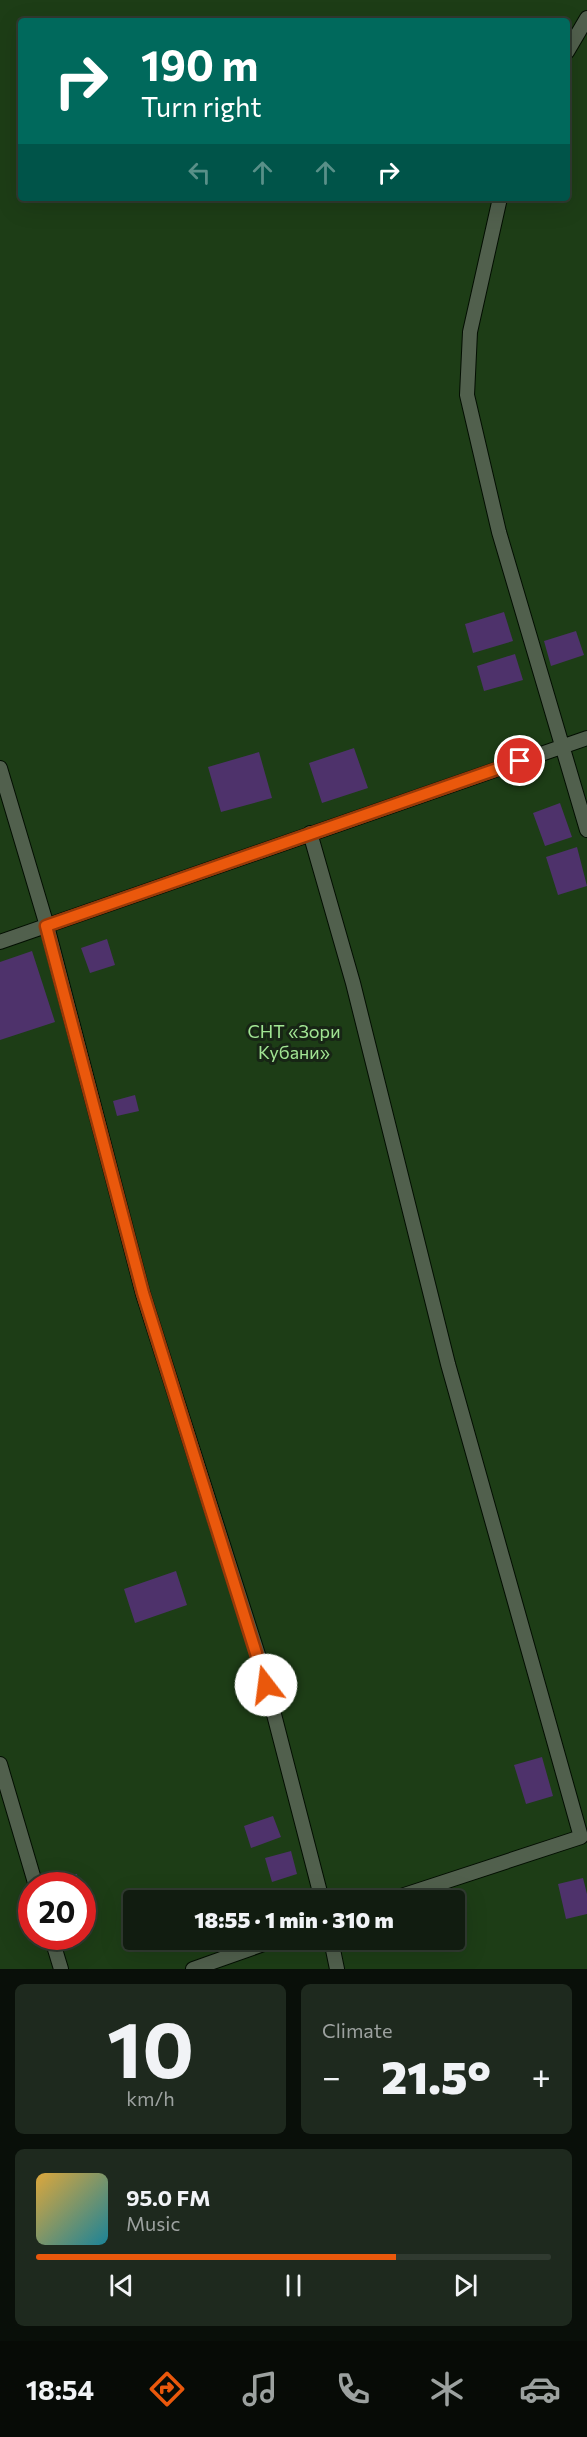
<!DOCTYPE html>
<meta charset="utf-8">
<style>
:root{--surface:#111c10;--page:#1e291e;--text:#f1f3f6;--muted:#9ca19f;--line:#303a30;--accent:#ea580c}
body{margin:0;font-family:Commissioner,sans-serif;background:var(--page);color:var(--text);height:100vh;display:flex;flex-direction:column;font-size:22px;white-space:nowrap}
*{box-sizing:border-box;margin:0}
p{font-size:20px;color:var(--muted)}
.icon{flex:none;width:33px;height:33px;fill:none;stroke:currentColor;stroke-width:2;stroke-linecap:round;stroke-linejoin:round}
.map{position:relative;height:1969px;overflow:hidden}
.sheet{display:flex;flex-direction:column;gap:15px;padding:15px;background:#090f09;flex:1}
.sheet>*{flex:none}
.hud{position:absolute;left:18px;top:18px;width:552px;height:183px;border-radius:6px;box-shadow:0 6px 24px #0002,0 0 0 2px var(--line);background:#00695c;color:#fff;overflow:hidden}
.speed{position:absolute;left:18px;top:1872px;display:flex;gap:12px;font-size:30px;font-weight:700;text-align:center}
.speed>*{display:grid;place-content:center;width:78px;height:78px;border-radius:50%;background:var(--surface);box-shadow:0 6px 24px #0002,0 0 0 2px var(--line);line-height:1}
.speed .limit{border:9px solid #d22;background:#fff;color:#111}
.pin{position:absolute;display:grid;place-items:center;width:51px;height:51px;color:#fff;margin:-26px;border:3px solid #fff;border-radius:50%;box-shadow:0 2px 6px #0007}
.me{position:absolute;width:66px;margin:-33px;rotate:345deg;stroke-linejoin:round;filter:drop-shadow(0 0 4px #0008)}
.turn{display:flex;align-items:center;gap:21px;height:126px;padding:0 24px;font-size:27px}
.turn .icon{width:78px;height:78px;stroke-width:2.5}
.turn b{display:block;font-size:42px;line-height:51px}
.lanes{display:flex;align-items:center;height:57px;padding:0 24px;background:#0003;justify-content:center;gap:30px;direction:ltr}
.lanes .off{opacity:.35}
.big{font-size:45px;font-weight:800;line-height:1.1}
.sheet .card{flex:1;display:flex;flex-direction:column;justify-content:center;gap:9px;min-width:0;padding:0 21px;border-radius:9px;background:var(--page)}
.sheet .dial{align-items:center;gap:0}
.dial b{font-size:78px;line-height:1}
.song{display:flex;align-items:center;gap:18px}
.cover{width:72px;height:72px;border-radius:9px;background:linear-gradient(135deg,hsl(40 70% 55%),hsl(190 70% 35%))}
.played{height:6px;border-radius:3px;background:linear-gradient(90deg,var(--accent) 70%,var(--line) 70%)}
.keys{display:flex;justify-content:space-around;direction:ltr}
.heat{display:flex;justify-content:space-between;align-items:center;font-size:33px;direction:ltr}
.sheet .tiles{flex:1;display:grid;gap:15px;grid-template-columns:1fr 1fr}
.card:last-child{grid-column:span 2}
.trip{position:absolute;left:123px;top:1890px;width:342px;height:60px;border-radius:6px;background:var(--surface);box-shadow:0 6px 24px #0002,0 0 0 2px var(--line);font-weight:800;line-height:60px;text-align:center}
.tabs{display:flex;height:96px;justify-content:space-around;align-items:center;background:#070b06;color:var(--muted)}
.tabs .icon{width:42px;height:42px}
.tabs .on{color:var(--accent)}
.tabs b{font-size:27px;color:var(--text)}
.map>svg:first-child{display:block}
</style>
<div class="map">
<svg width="587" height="1969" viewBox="0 0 587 1969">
<rect width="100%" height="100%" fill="#172515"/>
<path fill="#1d3d16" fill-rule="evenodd" d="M 0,0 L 587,0 L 587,1969 L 0,1969 ZM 21,21 L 567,21 L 567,198 L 21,198 ZM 32,1886 L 82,1886 L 82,1936 L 32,1936 ZM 134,1900 L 454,1900 L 454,1940 L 134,1940 Z"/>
<path fill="#4e326b" d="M 504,612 L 513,641 L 473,653 L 465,624 Z
M 576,631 L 584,655 L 551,666 L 544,641 Z
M 515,654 L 523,680 L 484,691 L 477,666 Z
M 354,748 L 368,788 L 322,803 L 309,763 Z
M 259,752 L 272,798 L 221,812 L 208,767 Z
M 560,803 L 572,837 L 545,846 L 533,813 Z
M 577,847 L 587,886 L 558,895 L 546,857 Z
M 107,939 L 115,965 L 90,973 L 81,948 Z
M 32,951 L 55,1022 L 0,1040 L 0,962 Z
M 135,1095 L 139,1111 L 117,1116 L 113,1101 Z
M 176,1571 L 187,1605 L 135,1623 L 124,1589 Z
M 542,1757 L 553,1796 L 526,1804 L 514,1765 Z
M 273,1816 L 281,1837 L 251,1848 L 244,1826 Z
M 291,1851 L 297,1874 L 272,1882 L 265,1858 Z
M 77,1874 L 79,1886 L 53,1886 L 52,1878 Z
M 583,1878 L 587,1894 L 587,1914 L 566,1919 L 558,1884 Z"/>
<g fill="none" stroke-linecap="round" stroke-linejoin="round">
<g stroke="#030e02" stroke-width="16">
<path id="lane" d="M 567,52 L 587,18
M 500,198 L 470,332 L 467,395 L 499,532 L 587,830
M 0,768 L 47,926 L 143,1294 L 261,1664 L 322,1900
M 310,833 L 353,983 L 448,1364 L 581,1837 L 389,1900
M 0,942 L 587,738
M 0,1764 L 36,1886
M 51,1936 L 61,1969
M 331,1940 L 337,1969
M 193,1969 L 275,1940"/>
</g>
<use href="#lane" stroke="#51604d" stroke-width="14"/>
</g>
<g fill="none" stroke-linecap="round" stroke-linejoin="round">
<g stroke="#983908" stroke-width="15">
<path id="route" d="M 266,1685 L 143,1293 L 46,926 L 520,761"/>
</g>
<use href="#route" stroke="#ea580c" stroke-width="10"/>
</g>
<g text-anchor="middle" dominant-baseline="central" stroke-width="6" stroke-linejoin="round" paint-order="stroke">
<g font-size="18" fill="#a1e493" stroke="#172515">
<text x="294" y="1031">СНТ «Зори<tspan x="294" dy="21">Кубани»</tspan></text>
</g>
</g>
</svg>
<div class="speed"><div class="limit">20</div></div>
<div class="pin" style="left:520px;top:761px;background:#d93025"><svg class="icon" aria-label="arrive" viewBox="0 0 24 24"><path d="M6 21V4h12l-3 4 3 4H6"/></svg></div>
<svg class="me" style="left:266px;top:1685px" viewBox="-20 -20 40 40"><circle r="19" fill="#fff"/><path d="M0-13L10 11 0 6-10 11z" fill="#ea580c"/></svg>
<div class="trip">18:55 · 1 min · 310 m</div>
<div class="hud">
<div class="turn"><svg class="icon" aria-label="right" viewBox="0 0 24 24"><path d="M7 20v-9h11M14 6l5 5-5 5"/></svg><div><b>190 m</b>Turn right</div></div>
<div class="lanes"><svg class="icon off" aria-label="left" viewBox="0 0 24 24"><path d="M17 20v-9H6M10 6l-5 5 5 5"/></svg><svg class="icon off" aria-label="ahead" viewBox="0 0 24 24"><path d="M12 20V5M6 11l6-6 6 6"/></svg><svg class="icon off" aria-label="ahead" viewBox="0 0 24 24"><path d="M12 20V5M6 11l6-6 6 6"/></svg><svg class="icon" aria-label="right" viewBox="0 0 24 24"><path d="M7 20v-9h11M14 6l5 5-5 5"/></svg></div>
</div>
</div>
<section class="sheet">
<div class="tiles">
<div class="card dial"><b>10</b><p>km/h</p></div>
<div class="card"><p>Climate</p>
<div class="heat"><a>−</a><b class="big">21.5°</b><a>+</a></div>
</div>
<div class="card">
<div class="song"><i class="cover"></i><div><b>95.0 FM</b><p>Music</p></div></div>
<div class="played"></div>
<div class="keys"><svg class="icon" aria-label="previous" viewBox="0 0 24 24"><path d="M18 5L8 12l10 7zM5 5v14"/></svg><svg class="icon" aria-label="pause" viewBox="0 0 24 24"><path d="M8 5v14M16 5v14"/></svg><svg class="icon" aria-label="next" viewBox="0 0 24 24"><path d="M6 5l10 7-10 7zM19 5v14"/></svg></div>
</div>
</div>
</section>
<nav class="tabs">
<b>18:54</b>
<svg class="icon on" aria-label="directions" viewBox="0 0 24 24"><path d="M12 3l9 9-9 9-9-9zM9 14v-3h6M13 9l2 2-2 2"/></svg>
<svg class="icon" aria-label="music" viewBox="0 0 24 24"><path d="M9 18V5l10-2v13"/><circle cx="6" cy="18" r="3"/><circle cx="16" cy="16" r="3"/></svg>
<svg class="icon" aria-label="phone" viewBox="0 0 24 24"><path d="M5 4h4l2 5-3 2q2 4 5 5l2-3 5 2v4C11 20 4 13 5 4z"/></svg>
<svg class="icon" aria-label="climate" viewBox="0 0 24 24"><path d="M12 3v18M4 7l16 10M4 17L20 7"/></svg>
<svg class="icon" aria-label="car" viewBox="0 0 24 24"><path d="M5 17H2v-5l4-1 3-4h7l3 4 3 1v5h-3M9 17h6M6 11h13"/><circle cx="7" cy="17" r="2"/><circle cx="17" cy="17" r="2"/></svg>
</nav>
